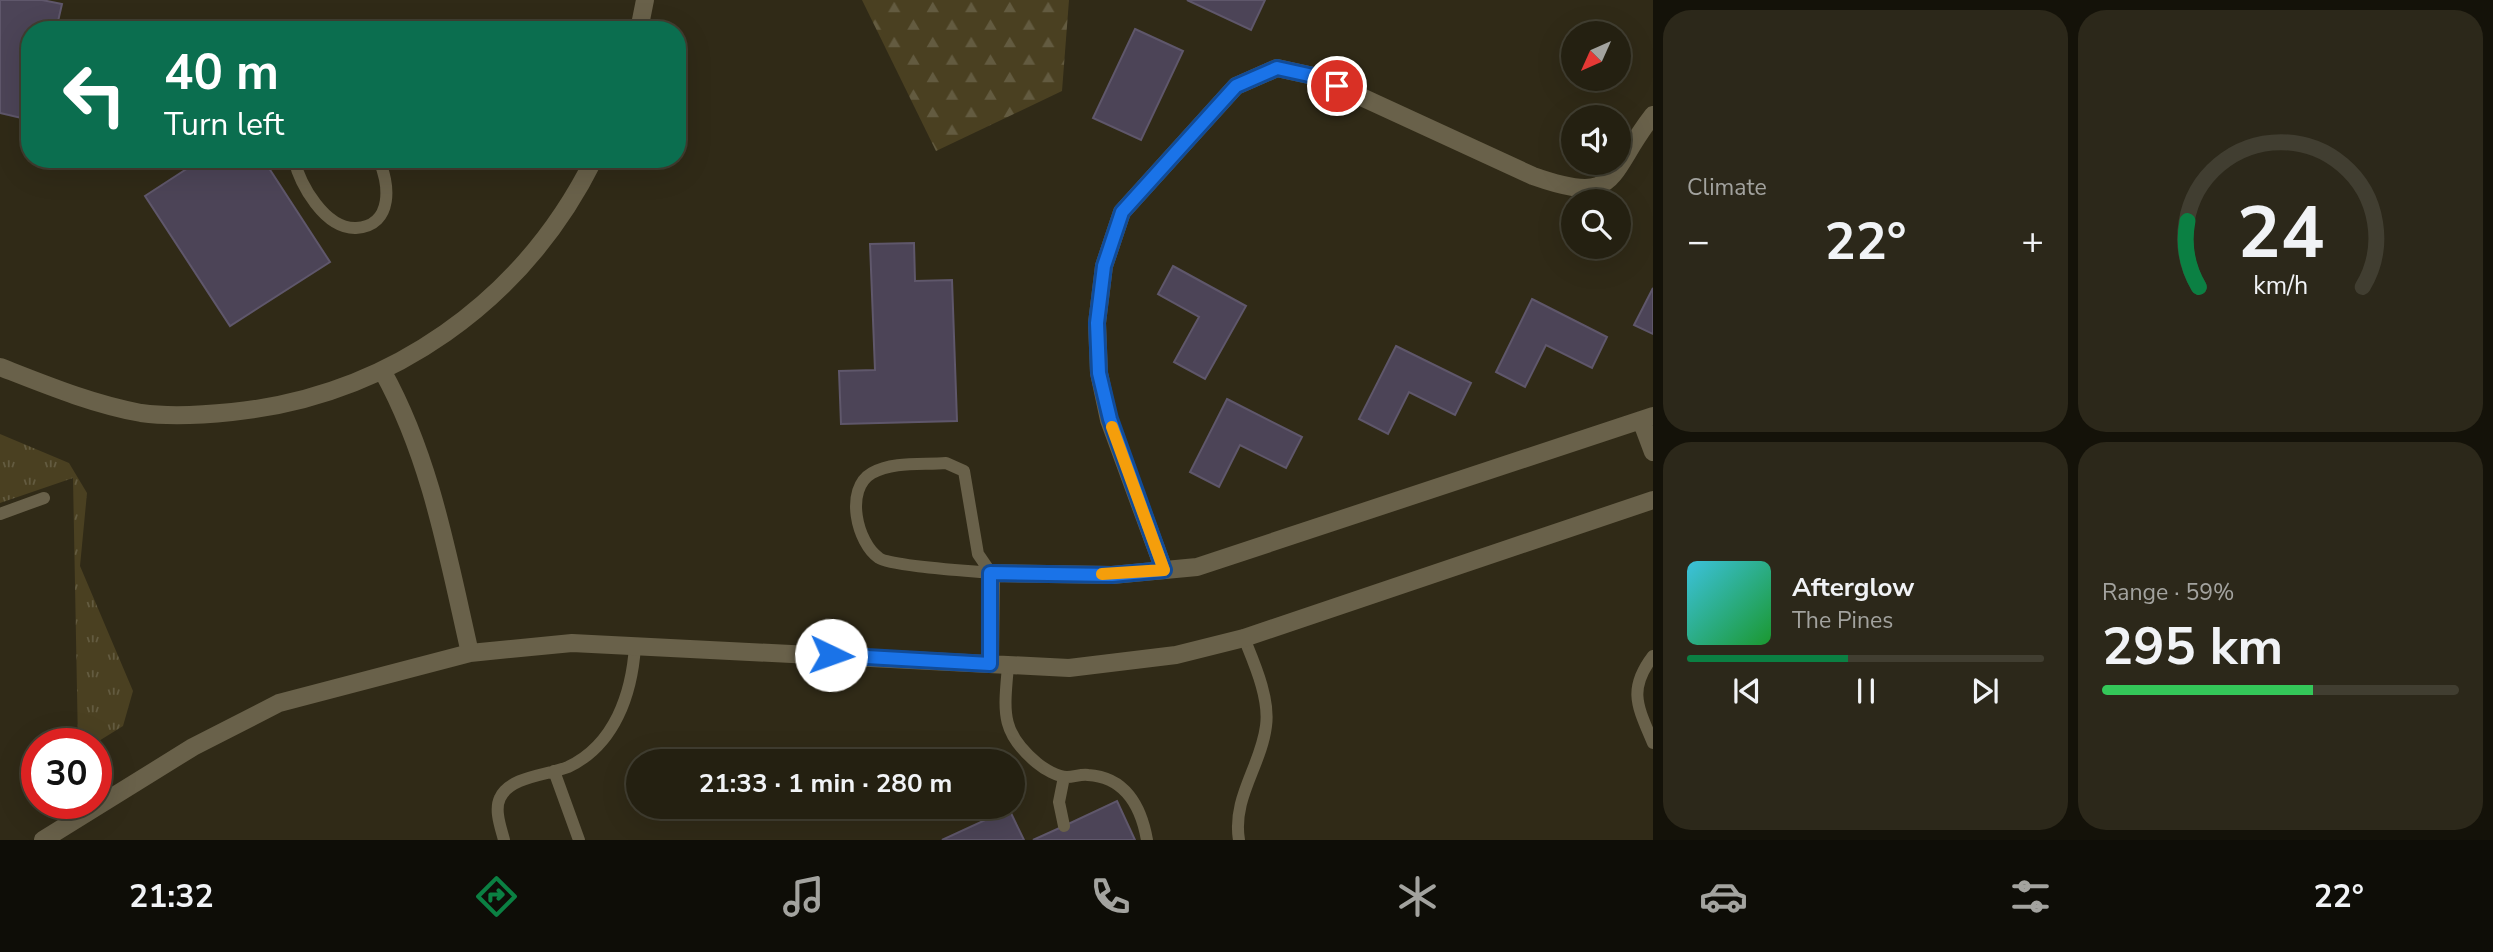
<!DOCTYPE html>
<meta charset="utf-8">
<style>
:root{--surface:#242011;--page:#2c281a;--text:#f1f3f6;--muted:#a3a39f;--line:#413e31;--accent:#0b8043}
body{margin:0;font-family:"Nunito Sans",sans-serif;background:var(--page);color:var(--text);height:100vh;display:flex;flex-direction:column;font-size:26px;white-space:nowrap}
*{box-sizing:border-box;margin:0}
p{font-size:23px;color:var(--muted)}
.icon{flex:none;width:38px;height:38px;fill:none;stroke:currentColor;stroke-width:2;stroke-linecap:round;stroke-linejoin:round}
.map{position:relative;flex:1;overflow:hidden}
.side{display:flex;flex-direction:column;gap:10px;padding:10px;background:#141209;width:840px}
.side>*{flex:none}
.hud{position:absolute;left:21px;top:21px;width:665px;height:147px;border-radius:28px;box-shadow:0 7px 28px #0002,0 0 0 2px var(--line);background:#0b6e4f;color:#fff;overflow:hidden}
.needle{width:46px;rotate:225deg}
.fabs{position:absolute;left:1561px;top:21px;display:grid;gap:14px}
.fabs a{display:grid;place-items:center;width:70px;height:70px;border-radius:50%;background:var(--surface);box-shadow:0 7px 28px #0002,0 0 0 2px var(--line);font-size:35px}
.speed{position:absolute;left:21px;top:728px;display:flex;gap:14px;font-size:35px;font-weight:700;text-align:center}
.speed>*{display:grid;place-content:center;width:91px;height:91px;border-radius:50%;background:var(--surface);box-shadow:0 7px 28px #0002,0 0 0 2px var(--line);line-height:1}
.speed .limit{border:10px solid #d22;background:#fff;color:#111}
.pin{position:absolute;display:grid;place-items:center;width:60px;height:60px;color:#fff;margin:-30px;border:4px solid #fff;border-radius:50%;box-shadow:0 2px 7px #0007}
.me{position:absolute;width:77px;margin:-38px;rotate:93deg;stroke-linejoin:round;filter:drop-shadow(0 0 5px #0008)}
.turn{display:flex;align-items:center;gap:24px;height:147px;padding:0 28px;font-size:32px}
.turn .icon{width:91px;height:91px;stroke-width:2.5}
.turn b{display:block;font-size:49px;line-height:60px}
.big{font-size:52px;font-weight:700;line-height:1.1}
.side .tile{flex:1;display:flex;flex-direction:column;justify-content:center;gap:10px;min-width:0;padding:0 24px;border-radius:28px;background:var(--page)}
.side .dial{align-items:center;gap:0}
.dial svg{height:182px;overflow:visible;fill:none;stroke:var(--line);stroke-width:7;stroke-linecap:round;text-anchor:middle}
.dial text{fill:var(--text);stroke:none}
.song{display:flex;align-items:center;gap:21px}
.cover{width:84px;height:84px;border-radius:10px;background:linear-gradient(135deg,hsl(190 70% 55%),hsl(130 70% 35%))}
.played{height:7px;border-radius:4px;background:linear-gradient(90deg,var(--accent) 45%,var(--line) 45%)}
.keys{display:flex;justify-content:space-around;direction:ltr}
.heat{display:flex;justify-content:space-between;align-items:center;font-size:38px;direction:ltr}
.charge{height:10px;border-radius:5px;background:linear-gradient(90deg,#34c759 59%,var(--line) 0)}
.side .tiles{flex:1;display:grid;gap:10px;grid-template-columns:repeat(2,1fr)}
.trip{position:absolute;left:626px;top:749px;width:399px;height:70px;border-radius:35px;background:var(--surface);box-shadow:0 7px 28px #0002,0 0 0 2px var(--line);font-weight:700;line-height:70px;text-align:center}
.dock{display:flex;height:112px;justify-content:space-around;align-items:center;background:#0e0d07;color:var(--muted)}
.dock .icon{width:49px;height:49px}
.dock .current{color:var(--accent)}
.dock b{font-size:32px;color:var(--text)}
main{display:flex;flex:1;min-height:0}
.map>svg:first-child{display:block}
</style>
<main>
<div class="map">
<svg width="1653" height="840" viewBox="0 0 1653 840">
<defs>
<pattern id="grass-tufts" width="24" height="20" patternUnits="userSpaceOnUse" patternTransform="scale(1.75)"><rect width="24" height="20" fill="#4a4021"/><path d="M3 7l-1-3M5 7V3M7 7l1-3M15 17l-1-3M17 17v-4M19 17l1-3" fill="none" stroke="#635b40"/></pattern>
<pattern id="forest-firs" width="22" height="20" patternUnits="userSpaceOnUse" patternTransform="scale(1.75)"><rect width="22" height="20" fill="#4a4021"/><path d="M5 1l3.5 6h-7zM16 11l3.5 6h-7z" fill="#635b40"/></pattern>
</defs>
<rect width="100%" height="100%" fill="#302a17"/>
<path fill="url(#grass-tufts)" d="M 0,434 L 69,463 L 87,493 L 80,566 L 133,691 L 123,726 L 94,744 L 78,744 L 73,478 L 0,503 Z"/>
<path fill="url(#forest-firs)" d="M 862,0 L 1069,0 L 1062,91 L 936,151 Z"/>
<path fill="#4c4457" stroke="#5f576b" stroke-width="2" d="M 0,0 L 42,0 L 62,4 L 56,30 L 30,30 L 30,120 L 0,113 Z
M 1187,0 L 1265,0 L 1251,30 Z
M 1135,29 L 1183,51 L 1141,140 L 1093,118 Z
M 202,159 L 263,159 L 330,262 L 230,326 L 145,196 Z
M 914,243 L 915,281 L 952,280 L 957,421 L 841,424 L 839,371 L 875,370 L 870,244 Z
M 1173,266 L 1246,306 L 1205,379 L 1174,362 L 1199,317 L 1158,294 Z
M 1653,288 L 1653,334 L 1634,325 Z
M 1532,299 L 1607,337 L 1592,368 L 1546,345 L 1525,387 L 1496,372 Z
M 1396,346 L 1471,383 L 1455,415 L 1409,392 L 1388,434 L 1359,419 Z
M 1227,399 L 1302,437 L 1286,468 L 1240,445 L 1219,487 L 1190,472 Z
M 1117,801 L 1135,840 L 1033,840 L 1064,826 Z
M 1009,809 L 1024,840 L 942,840 Z"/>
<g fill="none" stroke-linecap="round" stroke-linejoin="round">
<path stroke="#69614a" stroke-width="12" d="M 294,159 C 300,185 325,229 356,228 C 394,226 390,182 378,159
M 946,463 L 964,471 L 978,554 L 991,573 C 971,571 890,566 879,558 C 857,543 844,489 872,473 C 893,461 923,465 946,463 Z
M 0,514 L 44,498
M 1653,656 C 1627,690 1638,707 1653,743
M 1008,666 C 1004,712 1000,732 1037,763 C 1044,769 1058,777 1067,777 C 1074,777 1081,774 1088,775 C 1125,777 1141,806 1147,840
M 554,771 L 579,840
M 1064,826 L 1059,802 L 1064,777
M 504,840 C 501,828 494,810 500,798 C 510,776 549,775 568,767 C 615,745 632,693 635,646
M 1239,840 C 1232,798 1261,766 1266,726 C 1270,698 1254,663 1244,638"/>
<path stroke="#69614a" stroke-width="18" d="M 639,30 L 645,0
M 0,367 C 46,385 92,404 141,413 C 170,417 203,415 232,412 C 389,396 523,302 594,159
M 383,372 C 431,459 448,557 470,653
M 1641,420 L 1653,452
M 1164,570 L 1109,420 L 1099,373 L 1097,323 L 1104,266 L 1122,212 L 1236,86 L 1277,68 L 1318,77 L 1533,176 C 1621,207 1606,175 1653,115
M 990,664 L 991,573 L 1112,575 L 1197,567 L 1653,416
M 43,840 L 193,747 L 279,703 L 470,653 L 572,643 L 1069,668 L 1176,655 L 1244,638 L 1653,500"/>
</g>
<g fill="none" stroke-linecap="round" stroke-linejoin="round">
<g stroke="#114b97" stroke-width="18">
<path id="route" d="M 831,655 L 990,664 L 990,573 L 1112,575 L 1164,570 L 1110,419 L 1099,373 L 1097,323 L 1104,266 L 1122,212 L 1236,86 L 1277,68 L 1318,77 L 1337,86"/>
</g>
<use href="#route" stroke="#1a73e8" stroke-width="12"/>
<path stroke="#f59e0b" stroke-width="12" d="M 1102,574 L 1164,570 L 1112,427"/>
</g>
</svg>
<div class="fabs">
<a><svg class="needle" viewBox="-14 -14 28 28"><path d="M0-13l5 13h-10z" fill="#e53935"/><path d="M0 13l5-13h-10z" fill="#a3a39f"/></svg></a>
<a><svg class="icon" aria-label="sound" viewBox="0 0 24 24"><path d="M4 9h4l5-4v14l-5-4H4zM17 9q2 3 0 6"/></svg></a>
<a><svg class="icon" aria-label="search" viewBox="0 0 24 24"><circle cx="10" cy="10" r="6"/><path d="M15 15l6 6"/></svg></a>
</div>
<div class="speed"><div class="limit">30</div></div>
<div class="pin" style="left:1337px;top:86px;background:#d93025"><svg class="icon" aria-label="arrive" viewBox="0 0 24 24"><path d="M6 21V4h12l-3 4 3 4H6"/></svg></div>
<svg class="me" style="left:831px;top:655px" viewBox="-20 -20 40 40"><circle r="19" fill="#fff"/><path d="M0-13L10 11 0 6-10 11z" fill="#1a73e8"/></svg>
<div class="trip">21:33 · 1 min · 280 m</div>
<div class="hud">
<div class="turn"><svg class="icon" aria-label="left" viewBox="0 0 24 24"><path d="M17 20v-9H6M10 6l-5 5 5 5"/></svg><div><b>40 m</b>Turn left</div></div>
</div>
</div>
<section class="side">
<div class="tiles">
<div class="tile"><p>Climate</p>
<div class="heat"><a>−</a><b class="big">22°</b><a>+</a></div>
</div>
<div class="tile dial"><svg viewBox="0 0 100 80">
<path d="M14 69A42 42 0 1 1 86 69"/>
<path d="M14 69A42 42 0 0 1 9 40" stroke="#0b8043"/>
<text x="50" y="56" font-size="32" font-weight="700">24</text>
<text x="50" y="72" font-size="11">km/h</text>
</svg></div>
<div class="tile">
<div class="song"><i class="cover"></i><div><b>Afterglow</b><p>The Pines</p></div></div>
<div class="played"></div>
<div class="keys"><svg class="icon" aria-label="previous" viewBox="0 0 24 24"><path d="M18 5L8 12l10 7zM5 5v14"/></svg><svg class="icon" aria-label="pause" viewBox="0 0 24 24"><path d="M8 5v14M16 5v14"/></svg><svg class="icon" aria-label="next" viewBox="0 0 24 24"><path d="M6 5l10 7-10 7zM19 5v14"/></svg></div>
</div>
<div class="tile"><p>Range · 59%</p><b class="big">295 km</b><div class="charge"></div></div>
</div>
</section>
</main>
<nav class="dock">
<b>21:32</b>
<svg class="icon current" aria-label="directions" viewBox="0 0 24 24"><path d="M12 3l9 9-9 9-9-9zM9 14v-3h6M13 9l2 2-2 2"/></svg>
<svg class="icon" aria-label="music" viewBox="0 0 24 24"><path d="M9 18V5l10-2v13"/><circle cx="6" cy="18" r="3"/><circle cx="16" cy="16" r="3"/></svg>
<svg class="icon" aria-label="phone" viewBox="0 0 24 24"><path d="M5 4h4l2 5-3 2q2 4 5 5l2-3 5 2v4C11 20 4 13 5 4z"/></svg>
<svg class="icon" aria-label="climate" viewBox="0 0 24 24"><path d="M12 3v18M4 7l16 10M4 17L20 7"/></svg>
<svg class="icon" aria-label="car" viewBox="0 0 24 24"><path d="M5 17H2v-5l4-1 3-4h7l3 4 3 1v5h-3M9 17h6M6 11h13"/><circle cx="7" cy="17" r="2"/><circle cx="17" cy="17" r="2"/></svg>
<svg class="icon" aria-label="filters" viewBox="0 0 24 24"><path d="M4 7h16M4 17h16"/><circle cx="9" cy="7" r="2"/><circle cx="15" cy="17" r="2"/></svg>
<b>22°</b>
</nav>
